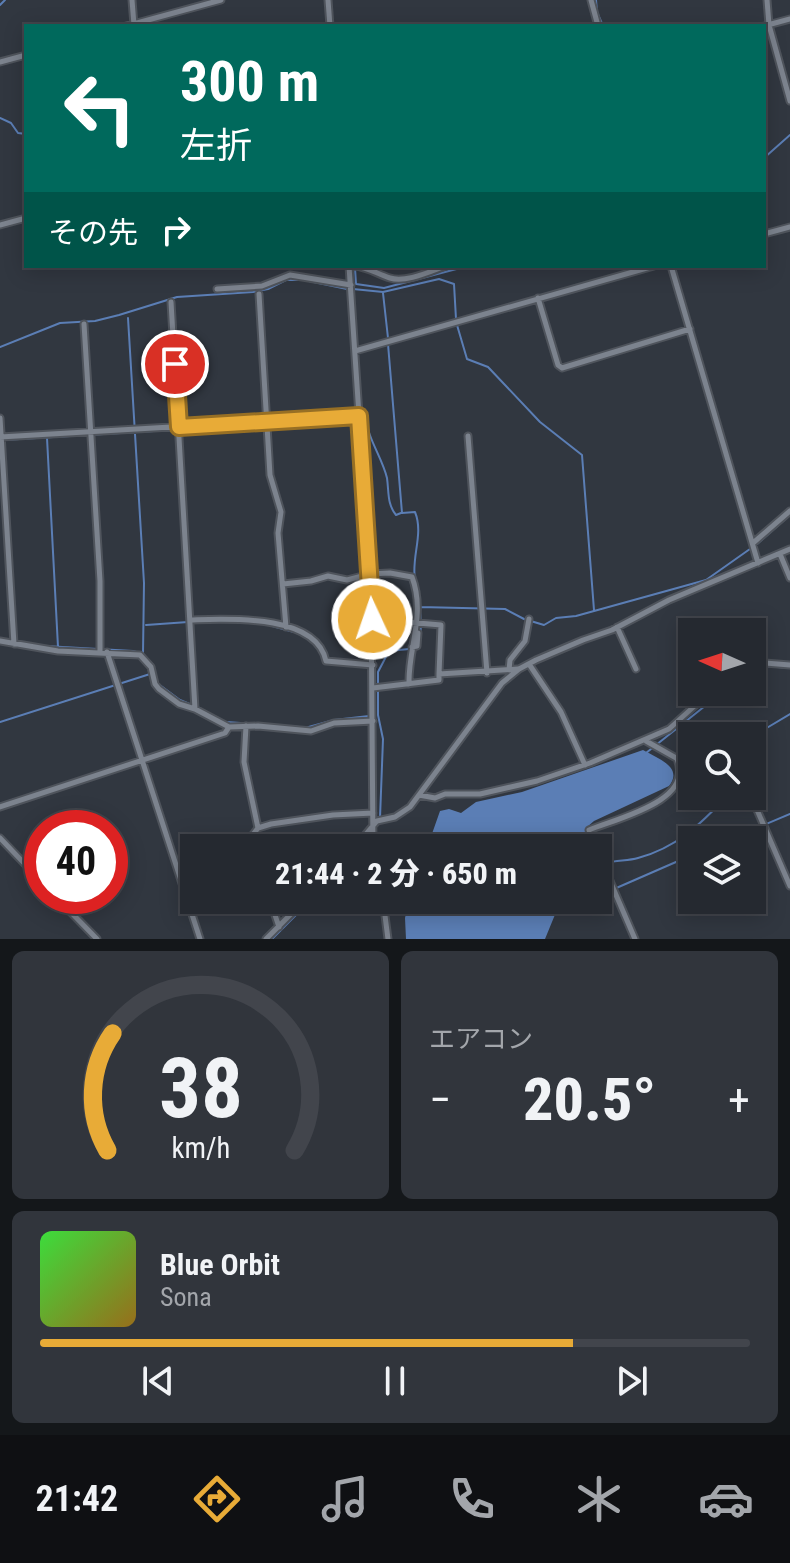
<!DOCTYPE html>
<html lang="ja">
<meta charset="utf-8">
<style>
:root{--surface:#252930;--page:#31353c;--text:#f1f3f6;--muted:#a3a6ab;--line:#42454c;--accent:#e8ab37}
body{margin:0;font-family:"Roboto Condensed","Noto Sans JP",sans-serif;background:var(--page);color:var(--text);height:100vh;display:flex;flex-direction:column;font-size:30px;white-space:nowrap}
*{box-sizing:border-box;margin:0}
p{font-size:26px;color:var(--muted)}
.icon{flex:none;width:44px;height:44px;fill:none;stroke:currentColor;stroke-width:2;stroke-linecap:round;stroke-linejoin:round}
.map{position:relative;height:939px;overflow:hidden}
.drawer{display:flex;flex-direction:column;gap:12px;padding:12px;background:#14171a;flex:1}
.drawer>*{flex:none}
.guide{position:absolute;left:24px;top:24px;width:742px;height:244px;border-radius:0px;box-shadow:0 4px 20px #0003,0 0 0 2px var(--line);background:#00695c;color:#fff;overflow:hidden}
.needle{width:52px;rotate:273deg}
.buttons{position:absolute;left:678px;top:618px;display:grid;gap:16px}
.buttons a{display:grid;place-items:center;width:88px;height:88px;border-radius:0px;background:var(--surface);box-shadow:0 4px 20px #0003,0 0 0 2px var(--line);font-size:40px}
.speed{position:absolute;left:24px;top:810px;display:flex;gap:16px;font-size:40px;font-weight:700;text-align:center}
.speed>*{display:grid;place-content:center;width:104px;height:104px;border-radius:50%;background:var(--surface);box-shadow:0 4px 20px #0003,0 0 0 2px var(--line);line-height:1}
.speed .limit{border:12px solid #d22;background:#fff;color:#111}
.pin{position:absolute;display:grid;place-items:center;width:68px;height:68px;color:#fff;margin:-34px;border:4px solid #fff;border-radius:50%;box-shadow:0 2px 8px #0007}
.me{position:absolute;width:88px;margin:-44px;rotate:357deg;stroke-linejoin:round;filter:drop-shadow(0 0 6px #0008)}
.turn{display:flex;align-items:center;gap:28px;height:168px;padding:0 24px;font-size:36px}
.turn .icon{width:104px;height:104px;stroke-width:2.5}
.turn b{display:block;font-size:56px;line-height:68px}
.then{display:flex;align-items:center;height:76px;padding:0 24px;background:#0003;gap:16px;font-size:30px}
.big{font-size:60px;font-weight:800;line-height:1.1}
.drawer .tile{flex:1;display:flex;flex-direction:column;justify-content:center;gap:12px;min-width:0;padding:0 28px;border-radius:12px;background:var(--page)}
.drawer .dial{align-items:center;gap:0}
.dial svg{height:208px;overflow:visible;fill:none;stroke:var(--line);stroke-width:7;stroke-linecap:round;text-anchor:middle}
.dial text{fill:var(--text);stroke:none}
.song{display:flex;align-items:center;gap:24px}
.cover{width:96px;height:96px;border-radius:12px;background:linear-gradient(135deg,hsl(120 70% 55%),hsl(40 70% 35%))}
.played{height:8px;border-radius:4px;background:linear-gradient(90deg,var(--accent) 75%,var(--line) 75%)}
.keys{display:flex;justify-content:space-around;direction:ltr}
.heat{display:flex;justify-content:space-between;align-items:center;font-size:44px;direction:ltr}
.drawer .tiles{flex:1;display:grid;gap:12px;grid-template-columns:1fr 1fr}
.tile:last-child{grid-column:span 2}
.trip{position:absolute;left:180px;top:834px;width:432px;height:80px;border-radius:0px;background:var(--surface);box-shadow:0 4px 20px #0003,0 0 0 2px var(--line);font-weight:800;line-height:80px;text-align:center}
.tabs{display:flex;height:128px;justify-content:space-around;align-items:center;background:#0f1013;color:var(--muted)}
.tabs .icon{width:56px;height:56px}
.tabs .selected{color:var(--accent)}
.tabs b{font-size:36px;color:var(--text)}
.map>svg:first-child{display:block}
</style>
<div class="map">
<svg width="790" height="939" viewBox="0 0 790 939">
<rect width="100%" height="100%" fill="#313740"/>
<path fill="#5b7eb5" d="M 643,750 C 657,758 684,767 669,786 L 594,821 L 587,827 L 580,848 L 427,848 L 440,811 L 449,809 L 461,813 L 476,802 L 522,792 Z
M 409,900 L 561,900 L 545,939 L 406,939 L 405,918 Z"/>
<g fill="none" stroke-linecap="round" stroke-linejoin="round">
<path stroke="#5b7eb5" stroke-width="2" d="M 596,0 L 597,12 L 603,26
M 0,5 L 5,0
M 776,25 L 790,22
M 0,118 L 11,123 L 18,133 L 26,134
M 764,158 L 790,135
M 355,268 L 356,284 L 384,288 L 468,266
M 353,289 L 383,292 L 439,279 L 454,284 L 456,319
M 383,293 L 388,338
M 128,318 L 144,583 L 143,653
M 457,325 L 467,359 L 488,367 L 540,422 L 582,455 L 594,610
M 0,347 L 60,323 L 95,321 L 119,315 L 177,297 L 253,292 L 268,289 L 286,280 L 304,280 L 347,289
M 363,417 L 366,417 C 367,438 382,457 387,478 C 389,492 387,504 396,515 L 401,513
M 47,438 L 58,647
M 3,440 L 221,427
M 420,607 L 505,609 L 524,619 L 544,625 L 556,618 L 576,616 L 706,580 L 757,544 L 790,515
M 265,624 L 294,632
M 146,625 L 188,622
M 45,646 L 133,651 L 143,654 L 153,665
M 752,665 L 790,668
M 157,683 L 180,700 L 192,705
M 198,707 L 220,720
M 0,722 L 150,674
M 226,722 L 255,724
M 262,724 L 299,727
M 305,728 L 334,720 L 369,716
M 752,743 L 765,729 L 790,714
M 646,753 L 710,702 L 708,698 L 715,692
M 0,804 L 15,799
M 380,818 L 383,739 L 378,715 L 378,672 L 389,651 L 419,648 C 423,625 420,602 415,580 C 411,557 424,534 415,512 L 402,513 L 388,344
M 728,840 L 790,814
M 359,848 L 371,833
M 606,863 C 617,860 628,861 638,858 C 676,848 701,824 727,796
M 598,896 L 692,855
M 555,914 L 588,900
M 272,939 L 311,900"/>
<g stroke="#4f545c" stroke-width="9">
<path id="minor" d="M 132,0 L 134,25
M 328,0 L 330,26
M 591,0 L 598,26
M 767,0 L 769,25 L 790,101
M 126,26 L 221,0
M 764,26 L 790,19
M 0,62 L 26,55
M 0,225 L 26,218
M 764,234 L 790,227
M 349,266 L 371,594 L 373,848
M 354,266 C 368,267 377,274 390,278 C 406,283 431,271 446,266
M 671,266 L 758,563
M 217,289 L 262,286 L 290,275 L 351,285
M 259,294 L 270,475 L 281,512 L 278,533 L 286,627
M 538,298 L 558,365 L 562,368 L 690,329
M 171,302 L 195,709
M 84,324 L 100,581 L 100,652
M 355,351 L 654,266
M 0,418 L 14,644
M 468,436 L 487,673
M 0,437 L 359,416
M 753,543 L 790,511
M 780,554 L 790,578
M 283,584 L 311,581 L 328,576 L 347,580 L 370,574 L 390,573 L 412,577 C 426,614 408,648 409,684
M 372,619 L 441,625 L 439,674
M 190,620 C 227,619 316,613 326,661 L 373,665
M 617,627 L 636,669
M 0,641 L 58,651 L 140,655 L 151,667 L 155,684 L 159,689 L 179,704 L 195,709 L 229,727 L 258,726 L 311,731 L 334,723 L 373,721
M 412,647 L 417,646 L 418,633
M 107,652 L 200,939
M 752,662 L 790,665
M 529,664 L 561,712 L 585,765
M 509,670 L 510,660 L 525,641 L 529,619
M 373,688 L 439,680 L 439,674 L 518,669
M 246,726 L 244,762 L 258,828
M 646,741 L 692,767
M 419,795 L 435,798 L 445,794 L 480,794 L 537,781 L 590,763 L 669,729 L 710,692
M 751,796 L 790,886
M 0,807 L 225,733 L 229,727
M 0,838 L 42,882
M 253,848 L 251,837 L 258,828 L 271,824 L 333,815 L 373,813
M 354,848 L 377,821 L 395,817 L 410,807 L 502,683 L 519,669 L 536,660 L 583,640 L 612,630 L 669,600 L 790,549
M 596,848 L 589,830 C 618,818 695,801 677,759
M 598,853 L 635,939
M 55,896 L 97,939
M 270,900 L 279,927
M 383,900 L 388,939
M 266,939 L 305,900"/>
</g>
<use href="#minor" stroke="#7c838e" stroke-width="5"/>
</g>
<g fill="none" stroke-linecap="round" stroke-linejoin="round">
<g stroke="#976f24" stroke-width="20">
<path id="route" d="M 175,364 L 179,427 L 359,416 L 372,619"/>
</g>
<use href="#route" stroke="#e8ab37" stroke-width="14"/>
</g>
</svg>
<div class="buttons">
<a><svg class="needle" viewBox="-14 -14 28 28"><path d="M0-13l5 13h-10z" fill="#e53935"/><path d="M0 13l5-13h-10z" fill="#a3a6ab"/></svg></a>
<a><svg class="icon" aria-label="search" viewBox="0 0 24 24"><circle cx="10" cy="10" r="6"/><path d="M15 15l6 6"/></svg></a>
<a><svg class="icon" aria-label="layers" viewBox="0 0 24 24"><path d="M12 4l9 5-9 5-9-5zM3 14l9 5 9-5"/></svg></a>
</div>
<div class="speed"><div class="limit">40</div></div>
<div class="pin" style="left:175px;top:364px;background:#d93025"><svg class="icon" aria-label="arrive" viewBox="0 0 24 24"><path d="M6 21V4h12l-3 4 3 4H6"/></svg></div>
<svg class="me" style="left:372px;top:619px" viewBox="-20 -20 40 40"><circle r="17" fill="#e8ab37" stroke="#fff" stroke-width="3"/><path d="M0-11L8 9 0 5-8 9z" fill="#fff"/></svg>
<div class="trip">21:44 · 2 分 · 650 m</div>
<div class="guide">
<div class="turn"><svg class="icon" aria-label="left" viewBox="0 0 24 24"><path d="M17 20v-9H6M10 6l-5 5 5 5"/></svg><div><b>300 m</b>左折</div></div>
<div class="then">その先<svg class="icon" aria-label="right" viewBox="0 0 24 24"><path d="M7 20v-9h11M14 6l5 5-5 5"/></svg></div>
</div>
</div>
<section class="drawer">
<div class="tiles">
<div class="tile dial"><svg viewBox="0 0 100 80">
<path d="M14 69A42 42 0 1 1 86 69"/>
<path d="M14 69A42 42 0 0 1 16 24" stroke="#e8ab37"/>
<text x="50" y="56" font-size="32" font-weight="700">38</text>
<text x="50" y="72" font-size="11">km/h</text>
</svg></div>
<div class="tile"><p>エアコン</p>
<div class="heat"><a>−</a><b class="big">20.5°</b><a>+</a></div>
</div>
<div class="tile">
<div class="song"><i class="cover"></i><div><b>Blue Orbit</b><p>Sona</p></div></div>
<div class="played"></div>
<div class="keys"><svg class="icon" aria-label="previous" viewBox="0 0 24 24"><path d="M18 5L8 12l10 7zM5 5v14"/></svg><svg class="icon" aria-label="pause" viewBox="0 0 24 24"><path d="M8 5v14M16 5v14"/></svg><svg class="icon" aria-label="next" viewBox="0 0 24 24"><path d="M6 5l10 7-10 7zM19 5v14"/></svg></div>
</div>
</div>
</section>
<nav class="tabs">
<b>21:42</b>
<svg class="icon selected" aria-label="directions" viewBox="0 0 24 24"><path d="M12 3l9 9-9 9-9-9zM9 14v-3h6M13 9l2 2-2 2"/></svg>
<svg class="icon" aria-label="music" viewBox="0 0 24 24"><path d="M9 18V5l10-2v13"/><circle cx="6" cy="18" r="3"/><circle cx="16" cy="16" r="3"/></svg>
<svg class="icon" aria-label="phone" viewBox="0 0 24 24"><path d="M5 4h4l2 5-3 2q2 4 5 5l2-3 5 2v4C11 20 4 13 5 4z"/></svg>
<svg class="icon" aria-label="climate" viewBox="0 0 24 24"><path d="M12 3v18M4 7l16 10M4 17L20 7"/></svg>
<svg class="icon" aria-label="car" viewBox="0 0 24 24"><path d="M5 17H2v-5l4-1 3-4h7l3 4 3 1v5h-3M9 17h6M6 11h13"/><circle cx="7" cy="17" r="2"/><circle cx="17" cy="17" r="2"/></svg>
</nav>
